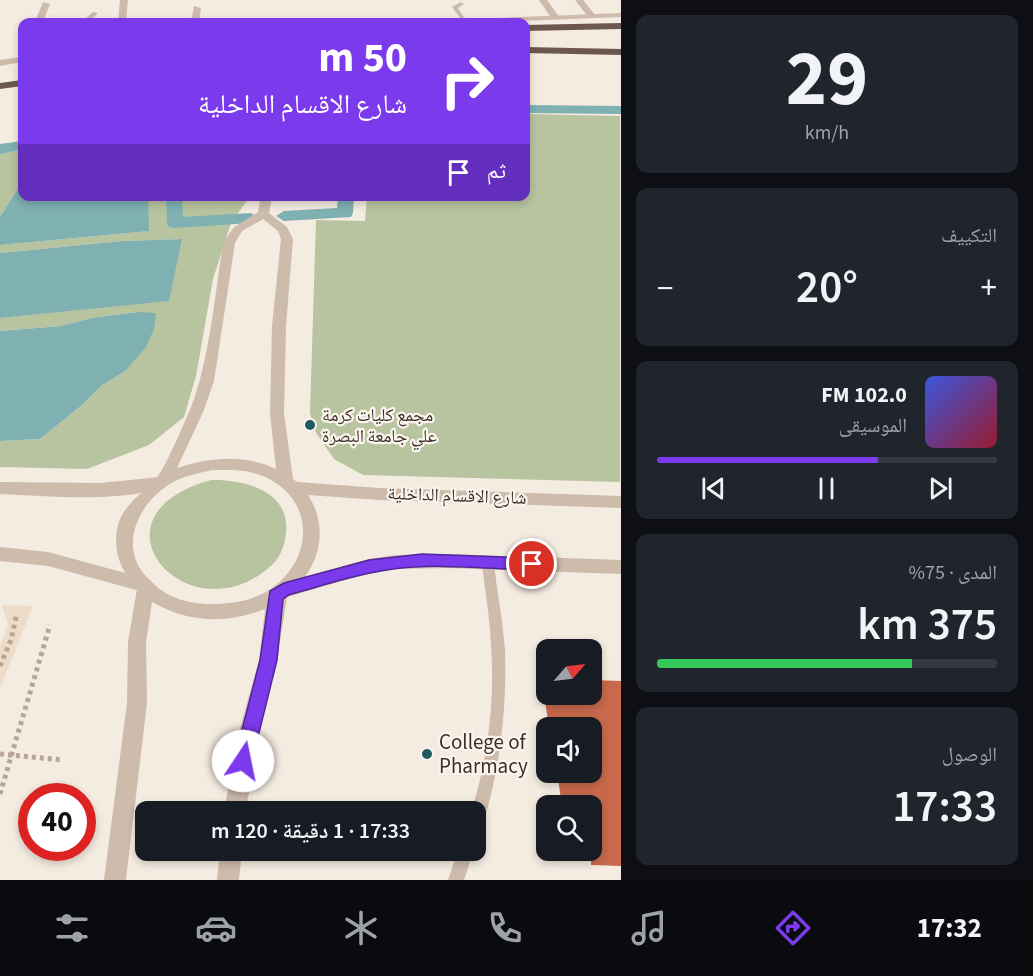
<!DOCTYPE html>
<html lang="ar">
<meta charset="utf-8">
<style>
:root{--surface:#171b24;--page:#20242c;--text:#f1f3f6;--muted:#9ea1a6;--line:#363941;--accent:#7c3aed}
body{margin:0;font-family:"Source Sans 3","Noto Naskh Arabic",sans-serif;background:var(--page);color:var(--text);direction:rtl;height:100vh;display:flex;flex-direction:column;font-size:22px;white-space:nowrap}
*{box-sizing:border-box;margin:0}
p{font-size:20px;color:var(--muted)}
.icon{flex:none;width:33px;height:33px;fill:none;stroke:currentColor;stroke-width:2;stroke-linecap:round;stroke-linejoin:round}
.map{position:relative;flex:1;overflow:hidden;direction:ltr}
.drawer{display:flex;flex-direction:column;gap:15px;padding:15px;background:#0d0f14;width:412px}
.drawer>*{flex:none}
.top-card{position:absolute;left:18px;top:18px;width:512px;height:183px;border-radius:12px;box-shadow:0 3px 9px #0003;direction:rtl;background:#7c3aed;color:#fff;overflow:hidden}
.needle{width:39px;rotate:62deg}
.buttons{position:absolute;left:536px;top:639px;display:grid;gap:12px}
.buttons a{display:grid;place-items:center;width:66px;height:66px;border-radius:12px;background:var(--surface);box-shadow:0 3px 9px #0003;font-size:30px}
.speed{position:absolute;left:18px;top:783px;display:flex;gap:12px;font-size:30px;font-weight:700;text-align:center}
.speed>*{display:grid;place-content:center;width:78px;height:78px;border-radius:50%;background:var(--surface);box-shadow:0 3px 9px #0003;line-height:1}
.speed .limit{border:9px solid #d22;background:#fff;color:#111}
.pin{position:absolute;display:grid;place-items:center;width:51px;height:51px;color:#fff;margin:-26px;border:3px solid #fff;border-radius:50%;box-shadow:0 2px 6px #0007}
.me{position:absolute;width:66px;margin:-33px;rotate:11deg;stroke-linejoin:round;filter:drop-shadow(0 0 4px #0008)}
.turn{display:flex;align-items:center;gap:21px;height:126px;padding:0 24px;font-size:27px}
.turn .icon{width:78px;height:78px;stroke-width:2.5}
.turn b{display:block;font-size:42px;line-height:51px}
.then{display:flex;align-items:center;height:57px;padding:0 24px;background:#0003;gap:12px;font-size:22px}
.big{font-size:45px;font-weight:600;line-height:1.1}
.drawer .tile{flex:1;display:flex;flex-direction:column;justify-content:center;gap:9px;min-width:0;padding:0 21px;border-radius:12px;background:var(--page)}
.drawer .dial{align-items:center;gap:0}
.dial b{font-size:78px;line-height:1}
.song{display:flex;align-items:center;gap:18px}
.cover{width:72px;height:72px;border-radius:9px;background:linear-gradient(135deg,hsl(230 70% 55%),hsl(350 70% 35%))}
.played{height:6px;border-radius:3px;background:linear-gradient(90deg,var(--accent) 65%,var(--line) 65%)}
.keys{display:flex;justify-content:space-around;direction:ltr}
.heat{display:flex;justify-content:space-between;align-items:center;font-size:33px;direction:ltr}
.charge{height:9px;border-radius:4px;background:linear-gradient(90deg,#34c759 75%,var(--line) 0)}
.trip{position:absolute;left:135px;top:801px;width:351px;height:60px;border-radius:12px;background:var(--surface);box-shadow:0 3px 9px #0003;font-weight:600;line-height:60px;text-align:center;direction:rtl}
.menu{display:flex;height:96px;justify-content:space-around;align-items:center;background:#090b0e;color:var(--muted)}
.menu .icon{width:42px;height:42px}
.menu .active{color:var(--accent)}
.menu b{font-size:27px;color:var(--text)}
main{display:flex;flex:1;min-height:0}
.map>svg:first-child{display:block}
</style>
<main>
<section class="drawer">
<div class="tile dial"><b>29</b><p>km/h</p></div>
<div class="tile"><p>التكييف</p>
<div class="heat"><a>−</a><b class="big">20°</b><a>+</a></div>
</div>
<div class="tile">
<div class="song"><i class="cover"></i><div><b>102.0 FM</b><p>الموسيقى</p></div></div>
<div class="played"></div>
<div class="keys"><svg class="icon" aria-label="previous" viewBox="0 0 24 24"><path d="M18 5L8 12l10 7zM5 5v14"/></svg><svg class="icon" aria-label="pause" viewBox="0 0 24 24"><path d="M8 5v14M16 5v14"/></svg><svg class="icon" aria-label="next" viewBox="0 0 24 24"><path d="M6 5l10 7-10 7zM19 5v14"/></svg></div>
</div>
<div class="tile"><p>المدى · 75%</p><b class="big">375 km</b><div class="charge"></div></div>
<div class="tile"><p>الوصول</p><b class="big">17:33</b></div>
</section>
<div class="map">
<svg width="621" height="880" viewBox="0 0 621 880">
<rect width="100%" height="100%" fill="#f4ebe1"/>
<path fill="#b8c4a0" d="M 525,114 L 620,116 L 620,482 L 363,475 L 334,459 L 315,431 L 310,413 L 316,220 L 365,221 L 367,197 L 525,196 Z
M 22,142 L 22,182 L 0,217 L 0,145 Z
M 148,197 L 249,198 L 231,223 L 213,279 L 196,376 L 184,417 L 149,445 L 87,469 L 0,467 L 0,441 L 40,439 L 82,405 L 101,386 L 125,371 L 138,312 L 92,318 L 61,326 L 0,331 L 0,318 L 81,309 L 181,239 L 123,241 L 0,253 L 0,245 L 148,231 Z
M 211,480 C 244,479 290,491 286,532 C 285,545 281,556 272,565 C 189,641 79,516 211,480 Z"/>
<path fill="#ecdcc8" d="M 2,605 L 33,606 L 0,688 L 0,646 L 8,624 Z"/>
<path fill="#7fb0b2" d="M 22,182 L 22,196 L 148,197 L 149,231 L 0,245 L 0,217 Z
M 182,239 L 169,301 L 0,318 L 0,253 L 123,241 Z
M 138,312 L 156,313 L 154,329 L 146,347 L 125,371 L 101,386 L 82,405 L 40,439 L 0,441 L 0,331 L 61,326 L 92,318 Z"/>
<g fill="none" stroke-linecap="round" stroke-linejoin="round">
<path fill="#7fb0b2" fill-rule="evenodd" d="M 525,105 L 621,106 L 621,114 L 525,113 Z
M 22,141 L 22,149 L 0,154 L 0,144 Z
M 166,196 L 182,196 L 183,217 L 251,213 L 259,218 L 251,223 L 175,228 L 169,227 L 167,223 Z
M 338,196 L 354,196 L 353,213 L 351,217 L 284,221 L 276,216 L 284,211 L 337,208 Z"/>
</g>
<path fill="#c8694b" d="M 591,680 L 621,681 L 621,866 L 591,865 L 591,806 L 562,806 L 557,772 L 591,772 L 591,728 L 549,728 L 544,694 L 591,694 Z"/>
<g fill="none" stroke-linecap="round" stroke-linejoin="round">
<path stroke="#b9a596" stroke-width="5" stroke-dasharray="4 4" stroke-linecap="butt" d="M 0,666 L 11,640 L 17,613
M 0,754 L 63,760
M 0,794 L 50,625"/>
<path fill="#cdbbac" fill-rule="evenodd" d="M 461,2 L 464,4 L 458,8 L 467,22 L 463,22 L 452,7 Z
M 93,12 L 98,13 L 89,22 L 85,22 L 86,18 Z
M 488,558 L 492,560 L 494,563 C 497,592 503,621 505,651 C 507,709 500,766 484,821 L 481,826 L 476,829 L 476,812 L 471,812 C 488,759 495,701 491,646 C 490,618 485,591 482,563 L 484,560 Z
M 458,850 L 474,850 L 464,880 L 448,880 Z"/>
<path fill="#cdbbac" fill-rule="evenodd" d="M 120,0 L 128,0 L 126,22 L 118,22 Z
M 539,0 L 547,0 L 559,17 L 558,19 L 552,19 Z
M 575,0 L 583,0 L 596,16 L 595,18 L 589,18 Z
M 43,2 L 50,4 L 43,22 L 35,22 Z
M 194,6 L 201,8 L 199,22 L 191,22 Z
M 160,477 L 166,479 L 168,483 L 166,487 C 116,503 51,496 0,494 L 0,482 L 100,483 Z
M 0,547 L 48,552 L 140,577 L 146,579 L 149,584 L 146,589 L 140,591 L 48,566 L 0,561 Z"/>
<path fill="#cdbbac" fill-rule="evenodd" d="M 621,13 L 621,17 L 493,22 L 443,22 L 447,20 Z
M 22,57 L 22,62 L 0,66 L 0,60 Z
M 261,196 L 272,196 L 269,213 L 287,227 L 293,239 L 286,326 L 284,414 L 293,479 L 297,482 L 379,488 L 621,496 L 621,508 L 379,500 L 308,495 C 325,521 323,552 305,577 L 369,559 L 395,555 L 449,554 L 621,560 L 621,574 L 449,568 L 395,569 L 369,573 L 287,597 L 277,660 L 257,739 L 246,812 L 224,812 L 237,739 L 259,660 L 265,609 C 226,624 188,623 152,602 L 146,642 L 147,703 L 126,880 L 104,880 L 127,703 L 128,642 L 137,589 C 122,573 113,552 117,530 C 121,505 143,494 158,476 C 167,464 183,425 190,410 C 209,363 215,294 223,243 L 234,227 L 258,212 ZM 263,219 L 278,231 L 281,239 L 272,326 L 270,414 L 276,469 C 244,454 210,457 177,468 L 204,410 L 214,381 L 235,243 L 242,231 ZM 212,470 C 227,470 243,469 257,474 C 313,492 318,555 272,588 C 255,600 237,603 216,604 C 195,605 169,600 153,583 C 149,579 144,575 141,570 C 120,538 143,499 173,482 C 185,476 199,473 212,470 Z
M 220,850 L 242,850 L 239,880 L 217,880 Z"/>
<path fill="#6c584f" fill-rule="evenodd" d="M 621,23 L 621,29 L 525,31 L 525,25 Z
M 525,47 L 621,49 L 621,55 L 525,53 Z
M 22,80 L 22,86 L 0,89 L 0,83 Z"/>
</g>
<path fill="#7c3aed" stroke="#51269a" stroke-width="1.5" d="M 422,554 L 532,558 L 538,559 L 540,564 L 538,569 L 532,570 C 487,569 438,563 393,569 C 358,574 323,585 289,595 L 283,599 L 277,660 L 252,761 L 250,767 L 243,770 L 237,767 L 234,761 L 260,660 L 270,591 L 284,583 L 369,560 Z"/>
<g fill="#1f5a5e" stroke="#fbf5ee" stroke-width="2">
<circle cx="310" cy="425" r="6"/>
<circle cx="427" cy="754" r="6"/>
</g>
<g text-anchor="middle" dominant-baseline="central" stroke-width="4.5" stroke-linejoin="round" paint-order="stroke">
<g font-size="18" fill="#3b302b" stroke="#fbf5ee" text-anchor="start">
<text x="322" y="415">مجمع كليات كرمة<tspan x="322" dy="21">علي جامعة البصرة</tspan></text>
</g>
<g font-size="18" fill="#3b302b" stroke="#fbf5ee">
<text transform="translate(457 496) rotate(2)">شارع الاقسام الداخلية</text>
</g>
<g font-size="21" fill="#3b302b" stroke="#fbf5ee" text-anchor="start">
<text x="439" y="742">College of<tspan x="439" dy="24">Pharmacy</tspan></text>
</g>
</g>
</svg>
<div class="buttons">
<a><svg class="needle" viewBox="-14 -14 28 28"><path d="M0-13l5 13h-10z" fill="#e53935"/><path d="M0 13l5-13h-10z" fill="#9ea1a6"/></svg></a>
<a><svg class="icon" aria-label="sound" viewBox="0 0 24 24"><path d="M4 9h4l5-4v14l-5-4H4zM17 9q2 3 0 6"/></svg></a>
<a><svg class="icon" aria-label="search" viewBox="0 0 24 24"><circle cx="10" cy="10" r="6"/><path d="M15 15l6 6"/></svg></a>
</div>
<div class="speed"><div class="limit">40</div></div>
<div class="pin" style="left:532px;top:564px;background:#d93025"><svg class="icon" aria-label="arrive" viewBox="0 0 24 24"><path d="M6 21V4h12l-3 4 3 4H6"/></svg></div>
<svg class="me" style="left:243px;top:761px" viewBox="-20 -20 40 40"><circle r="19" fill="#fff"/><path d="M0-13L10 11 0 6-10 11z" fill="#7c3aed"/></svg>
<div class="trip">17:33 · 1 دقيقة · 120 m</div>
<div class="top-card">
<div class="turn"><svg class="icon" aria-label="right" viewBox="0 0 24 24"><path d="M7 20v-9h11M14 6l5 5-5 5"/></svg><div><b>50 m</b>شارع الاقسام الداخلية</div></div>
<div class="then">ثم<svg class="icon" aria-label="arrive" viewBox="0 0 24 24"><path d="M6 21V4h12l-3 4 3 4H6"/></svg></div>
</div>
</div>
</main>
<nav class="menu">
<b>17:32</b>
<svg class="icon active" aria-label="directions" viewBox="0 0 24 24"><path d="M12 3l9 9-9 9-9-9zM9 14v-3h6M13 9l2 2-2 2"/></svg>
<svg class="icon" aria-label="music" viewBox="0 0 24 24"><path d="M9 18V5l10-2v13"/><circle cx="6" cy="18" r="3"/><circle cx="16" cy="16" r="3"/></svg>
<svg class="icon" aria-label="phone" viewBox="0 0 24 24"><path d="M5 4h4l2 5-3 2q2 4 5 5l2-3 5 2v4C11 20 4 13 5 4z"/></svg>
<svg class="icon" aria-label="climate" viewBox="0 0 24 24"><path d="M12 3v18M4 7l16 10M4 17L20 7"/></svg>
<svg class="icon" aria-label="car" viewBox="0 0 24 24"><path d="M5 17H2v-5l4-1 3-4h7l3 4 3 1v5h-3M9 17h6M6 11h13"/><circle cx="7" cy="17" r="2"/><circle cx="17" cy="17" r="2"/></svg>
<svg class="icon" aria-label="filters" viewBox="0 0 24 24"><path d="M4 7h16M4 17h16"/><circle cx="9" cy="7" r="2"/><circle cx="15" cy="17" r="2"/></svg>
</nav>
